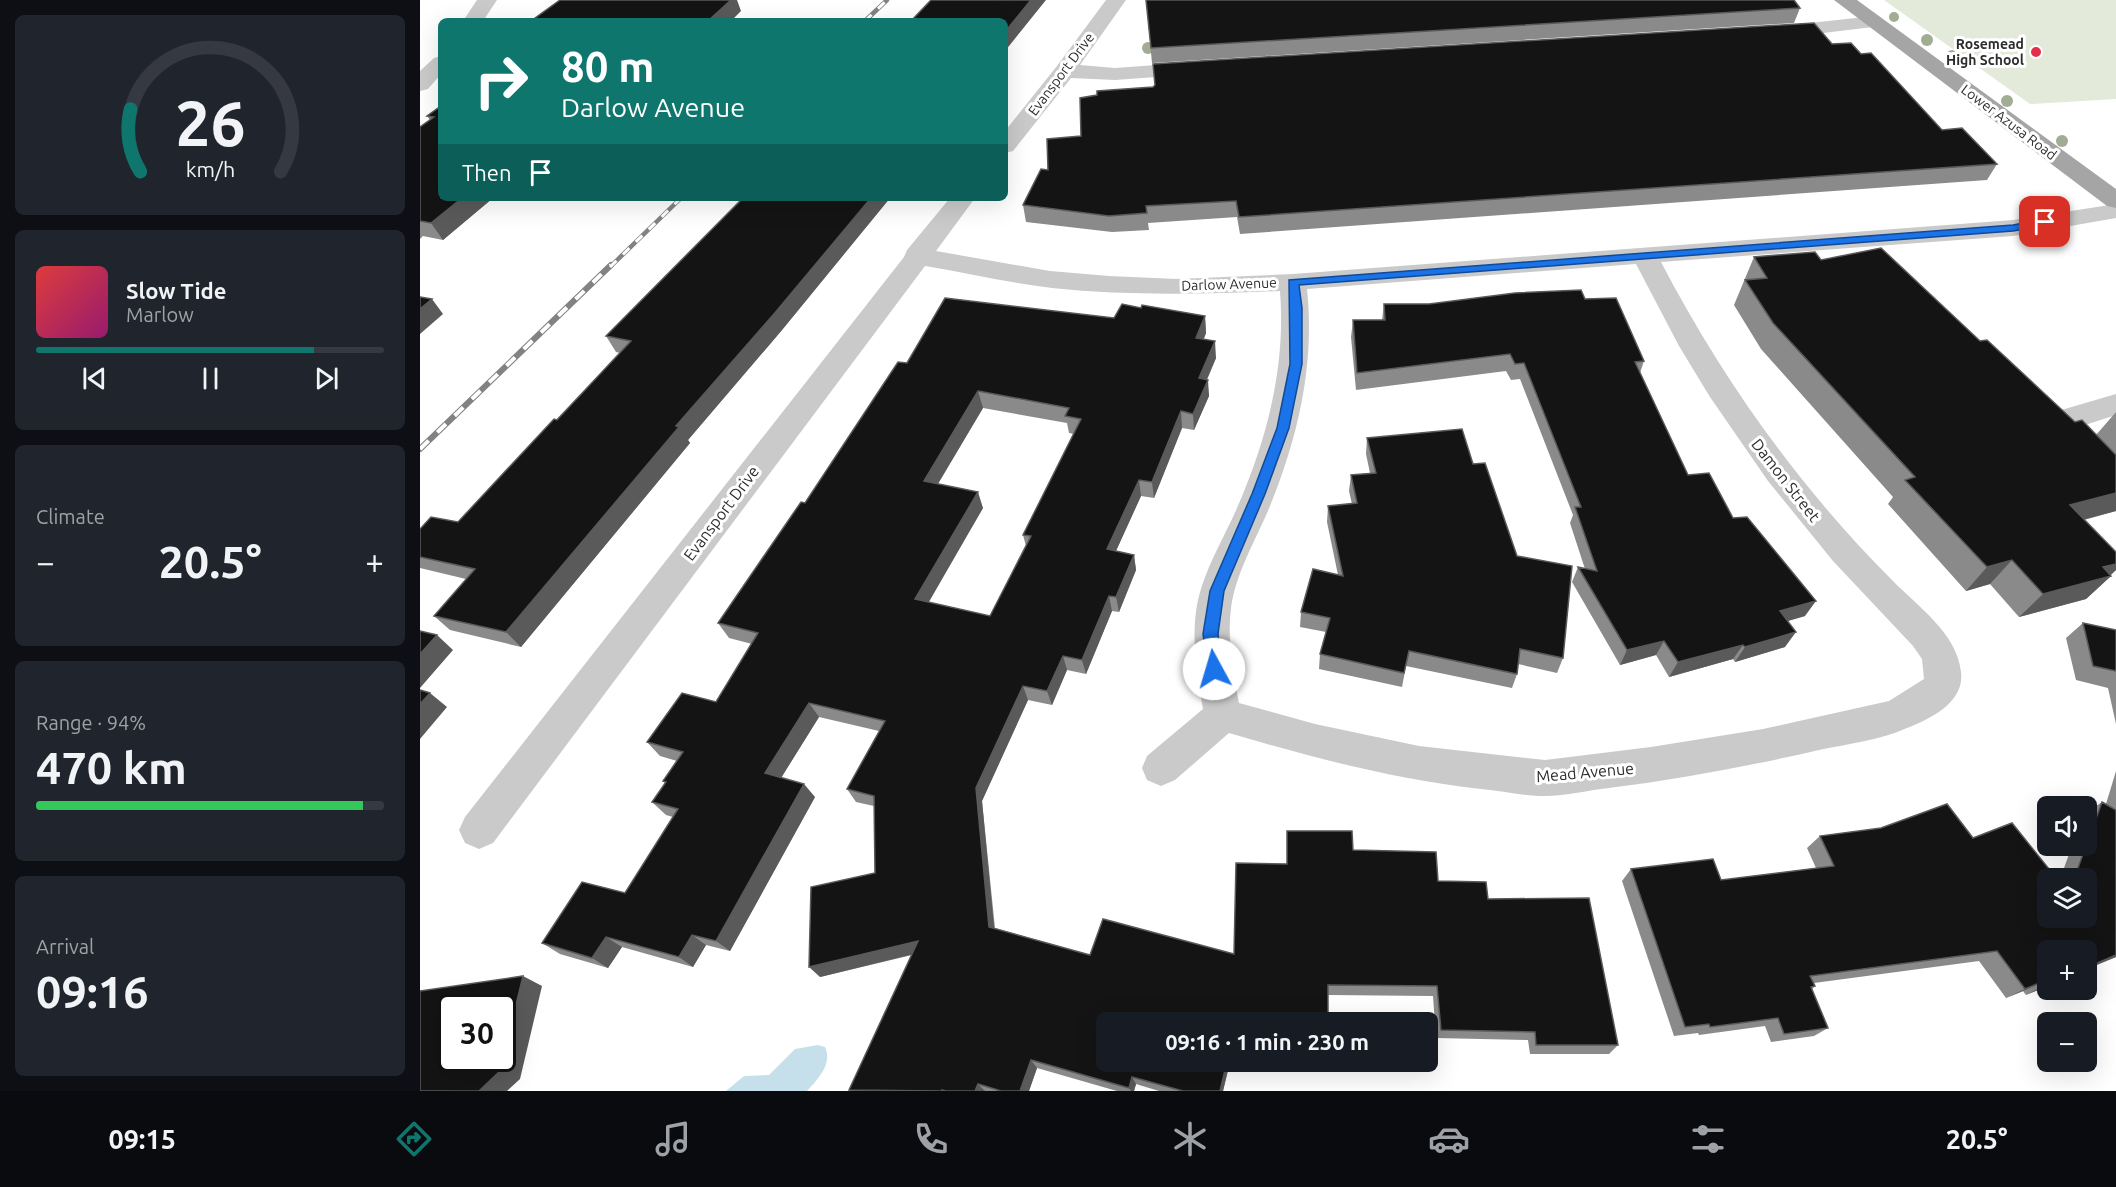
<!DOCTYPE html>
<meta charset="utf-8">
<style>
:root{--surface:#171b24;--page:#20242c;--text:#f1f3f6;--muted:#9ea1a6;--line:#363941;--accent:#0f766e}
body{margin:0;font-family:Ubuntu,sans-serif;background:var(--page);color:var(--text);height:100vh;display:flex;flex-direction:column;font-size:22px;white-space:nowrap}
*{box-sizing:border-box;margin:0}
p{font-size:20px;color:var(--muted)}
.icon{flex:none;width:33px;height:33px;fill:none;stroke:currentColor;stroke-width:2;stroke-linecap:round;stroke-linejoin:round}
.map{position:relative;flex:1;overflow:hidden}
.side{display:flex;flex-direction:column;gap:15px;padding:15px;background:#0d0f14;width:420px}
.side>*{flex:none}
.guide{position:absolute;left:18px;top:18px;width:570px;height:183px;border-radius:9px;box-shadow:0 6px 24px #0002;background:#0f766e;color:#fff;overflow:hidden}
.buttons{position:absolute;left:1617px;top:796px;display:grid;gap:12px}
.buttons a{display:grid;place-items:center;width:60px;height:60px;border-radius:9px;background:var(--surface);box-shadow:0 6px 24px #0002;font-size:30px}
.speed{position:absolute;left:18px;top:994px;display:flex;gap:12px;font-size:30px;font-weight:700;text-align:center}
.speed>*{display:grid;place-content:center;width:78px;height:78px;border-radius:50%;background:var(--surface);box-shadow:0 6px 24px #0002;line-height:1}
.speed .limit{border:3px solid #111;border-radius:9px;background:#fff;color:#111}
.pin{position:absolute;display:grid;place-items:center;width:51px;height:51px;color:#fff;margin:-26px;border-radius:12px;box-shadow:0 3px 9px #0006}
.me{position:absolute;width:66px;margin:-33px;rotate:354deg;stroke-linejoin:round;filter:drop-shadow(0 0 4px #0008)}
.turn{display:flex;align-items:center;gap:21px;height:126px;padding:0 24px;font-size:27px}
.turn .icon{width:78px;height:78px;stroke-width:2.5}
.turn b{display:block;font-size:42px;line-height:51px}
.then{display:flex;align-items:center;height:57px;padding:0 24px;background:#0003;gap:12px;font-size:22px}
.big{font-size:45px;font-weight:700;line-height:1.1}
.side .tile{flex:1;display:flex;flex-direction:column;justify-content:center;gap:9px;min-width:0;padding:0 21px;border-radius:9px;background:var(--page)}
.side .dial{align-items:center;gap:0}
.dial svg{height:156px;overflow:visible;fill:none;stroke:var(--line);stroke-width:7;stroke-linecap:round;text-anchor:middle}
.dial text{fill:var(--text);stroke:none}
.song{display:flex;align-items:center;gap:18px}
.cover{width:72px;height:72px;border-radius:9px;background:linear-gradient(135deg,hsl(0 70% 55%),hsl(320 70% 35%))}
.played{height:6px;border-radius:3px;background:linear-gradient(90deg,var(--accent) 80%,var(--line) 80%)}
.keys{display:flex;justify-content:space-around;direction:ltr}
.heat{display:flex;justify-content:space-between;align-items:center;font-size:33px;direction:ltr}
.charge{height:9px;border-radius:4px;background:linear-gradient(90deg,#34c759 94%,var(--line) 0)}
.trip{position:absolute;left:676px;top:1012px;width:342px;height:60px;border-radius:9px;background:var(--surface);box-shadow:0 6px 24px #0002;font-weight:700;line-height:60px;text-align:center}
.tab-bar{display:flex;height:96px;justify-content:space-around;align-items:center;background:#090b0e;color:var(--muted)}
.tab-bar .icon{width:42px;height:42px}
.tab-bar .active{color:var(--accent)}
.tab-bar b{font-size:27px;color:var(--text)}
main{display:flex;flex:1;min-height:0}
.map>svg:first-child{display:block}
</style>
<main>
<section class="side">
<div class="tile dial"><svg viewBox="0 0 100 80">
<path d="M14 69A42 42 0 1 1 86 69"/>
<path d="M14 69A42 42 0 0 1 9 37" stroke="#0f766e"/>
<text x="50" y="56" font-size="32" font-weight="700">26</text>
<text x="50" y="72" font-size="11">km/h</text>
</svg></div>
<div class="tile">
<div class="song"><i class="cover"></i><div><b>Slow Tide</b><p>Marlow</p></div></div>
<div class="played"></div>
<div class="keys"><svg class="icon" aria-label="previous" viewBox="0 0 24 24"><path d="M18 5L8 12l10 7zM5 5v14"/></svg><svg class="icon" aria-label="pause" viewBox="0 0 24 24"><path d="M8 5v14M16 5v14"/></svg><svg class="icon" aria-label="next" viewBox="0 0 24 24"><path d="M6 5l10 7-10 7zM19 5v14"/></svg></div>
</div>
<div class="tile"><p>Climate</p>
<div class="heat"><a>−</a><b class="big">20.5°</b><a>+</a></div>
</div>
<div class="tile"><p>Range · 94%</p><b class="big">470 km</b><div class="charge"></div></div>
<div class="tile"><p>Arrival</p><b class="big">09:16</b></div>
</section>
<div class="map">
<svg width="1696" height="1091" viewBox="0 0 1696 1091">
<rect width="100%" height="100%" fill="#fff"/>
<path fill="#e4eada" d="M 1464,0 L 1696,0 L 1696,99 L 1610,104 Z"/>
<path fill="#c6e0eb" d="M 398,1045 L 405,1047 C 413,1064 398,1079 387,1091 L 306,1091 L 324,1076 L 349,1075 L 375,1049 Z"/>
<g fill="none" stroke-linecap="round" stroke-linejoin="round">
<path fill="#cacaca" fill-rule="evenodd" d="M 57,0 L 77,0 L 63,21 L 43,21 Z
M 686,0 L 706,0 L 660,65 L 695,68 L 778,62 L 786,63 L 789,68 L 786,73 L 778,74 L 695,80 L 651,78 L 593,151 L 585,153 L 585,131 L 637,66 Z
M 1454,16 L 1461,18 L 1464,22 L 1461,26 L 1354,39 L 1347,37 L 1344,33 L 1347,29 L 1354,27 Z
M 21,56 L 21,74 L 8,89 L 0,91 L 0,71 L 14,58 Z
M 530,198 L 555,198 L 516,251 L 630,271 L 689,276 L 757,279 L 873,274 L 1593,220 L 1696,204 L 1696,218 L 1593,236 L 1241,262 C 1302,379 1379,487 1472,580 C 1497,606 1537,633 1541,672 C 1545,702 1510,719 1487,728 C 1460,740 1428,744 1399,750 C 1330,766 1260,779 1189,788 C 1169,790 1146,796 1125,796 C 1104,796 1082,791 1061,789 C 973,779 894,758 809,733 L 755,780 L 741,786 L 727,780 L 722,768 L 727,756 L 783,709 C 777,675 771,639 777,605 C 784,570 803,540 817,508 C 847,439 866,367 860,291 C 784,294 708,296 632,288 C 589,283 547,273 505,266 L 73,843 L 59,849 L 45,843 L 39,830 L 45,817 L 484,257 L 487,250 ZM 1216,264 L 1259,346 L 1290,397 L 1348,481 L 1413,561 L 1493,646 L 1502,659 L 1504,679 L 1469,701 L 1343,729 L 1231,747 L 1125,760 L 999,746 L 895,724 L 819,703 C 813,672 807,640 811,608 C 816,572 836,540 850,506 C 878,437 895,365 887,289 Z
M 1696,394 L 1696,415 L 1665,425 L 1667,432 L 1696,461 L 1696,493 L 1685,489 L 1642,444 L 1634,419 L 1638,411 Z"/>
<path fill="#a5a5a5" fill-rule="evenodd" d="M 1414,0 L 1437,0 L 1696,189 L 1696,208 L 1687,206 Z"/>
<g stroke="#828282" stroke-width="4.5">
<path id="rail-far1" d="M 445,21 L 467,0
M 190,267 L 261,198"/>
</g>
<g stroke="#828282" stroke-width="6">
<path id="rail" d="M 0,449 L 191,265"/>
</g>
<use href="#rail-far1" stroke="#fff" stroke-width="3" stroke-dasharray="9" stroke-linecap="butt"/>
<use href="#rail" stroke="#fff" stroke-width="4" stroke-dasharray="12" stroke-linecap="butt"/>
</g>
<g fill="#a1ac93">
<circle cx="1474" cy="17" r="5"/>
<circle cx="1507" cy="40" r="6"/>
<circle cx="728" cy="48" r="6"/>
<circle cx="1532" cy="56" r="6"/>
<circle cx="1587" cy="101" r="6"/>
<circle cx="1642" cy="141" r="6"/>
</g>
<path fill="#8a8a8a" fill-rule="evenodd" d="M 726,0 L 1380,8 L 1374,23 L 732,63 Z
M 1412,44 L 1441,54 L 1522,130 L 1577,164 L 1567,180 L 820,234 L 817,217 L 728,223 L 729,230 L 692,232 L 606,222 L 603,205 L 628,170 L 661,136 L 733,87 L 735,85 Z
M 21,106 L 21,198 L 73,198 L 23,240 L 3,236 L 0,239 L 0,127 L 10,120 L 7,116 Z
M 323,198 L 470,198 L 362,330 L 268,440 L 270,443 L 101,647 L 30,630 L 14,616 L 46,579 L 0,568 L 0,529 L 38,522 L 200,353 L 196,352 L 186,336 Z
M 1334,257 L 1401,260 L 1560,341 L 1655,422 L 1676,435 L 1696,412 L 1696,511 L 1664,520 L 1696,552 L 1696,570 L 1691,575 L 1691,576 L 1666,599 L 1599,617 L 1570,584 L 1546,591 L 1468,504 L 1473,497 L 1341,349 L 1314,305 Z
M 1165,299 L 1224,361 L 1220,373 L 1268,475 L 1313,518 L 1385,616 L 1368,621 L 1365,647 L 1315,662 L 1313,659 L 1249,677 L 1236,655 L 1200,665 L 1152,582 L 1158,567 L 1165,569 L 1150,523 L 1153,515 L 1100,379 L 1091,380 L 1086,371 L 936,390 L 931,337 L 933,320 L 962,320 L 964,304 L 1009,304 Z
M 721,308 L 785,316 L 786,333 L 784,339 L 796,358 L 787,380 L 789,396 L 774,430 L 762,428 L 734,498 L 721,496 L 696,551 L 714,555 L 716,570 L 699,612 L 692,611 L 666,674 L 647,670 L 632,705 L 608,700 L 562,801 L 575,928 L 670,955 L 814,954 L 866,864 L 933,850 L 1068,899 L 1198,1045 L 1189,1054 L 1110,1054 L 1108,1040 L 1016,1038 L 1013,996 L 908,995 L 908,1014 L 907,1023 L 687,1023 L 687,1062 L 810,1062 L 803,1091 L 739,1091 L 716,1084 L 714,1091 L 697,1091 L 617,1068 L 609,1091 L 430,1091 L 492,955 L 400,977 L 455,873 L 454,806 L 436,802 L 427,789 L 459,731 L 399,717 L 361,778 L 395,797 L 310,951 L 286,945 L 273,967 L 202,947 L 188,968 L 140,954 L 122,943 L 205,893 L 253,817 L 246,815 L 232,802 L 245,783 L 243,781 L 257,761 L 240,756 L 227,742 L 296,702 L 332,644 L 309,638 L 298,623 L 487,363 L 694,318 ZM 563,408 L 647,423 L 649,433 L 654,434 L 603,535 L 606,546 L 570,616 L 508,602 L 563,508 L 518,484 Z
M 947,438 L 1053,464 L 1097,556 L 1143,658 L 1137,673 L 1098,664 L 1097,674 L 1092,688 L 986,666 L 982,687 L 899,669 L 900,654 L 906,632 L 880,627 L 881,612 L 918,575 L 907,522 L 908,506 L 932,504 L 929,491 L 931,475 L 950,473 L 946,454 Z
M 1663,623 L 1696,630 L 1696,724 L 1688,688 L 1656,680 L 1646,638 Z
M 1696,771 L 1696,957 L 1606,995 L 1603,991 L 1586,998 L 1559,961 L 1394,983 L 1395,986 L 1392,989 L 1408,1028 L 1394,1036 L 1351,1042 L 1345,1026 L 1279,1035 L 1278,1033 L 1254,1036 L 1202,881 L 1211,869 L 1301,880 L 1396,868 L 1387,848 L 1400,836 L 1553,838 L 1628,918 L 1666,879 L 1640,879 L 1652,846 L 1666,846 L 1666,813 L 1682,802 L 1686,804 Z"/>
<path fill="#5a5a5a" d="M 311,0 L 317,0 L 321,11 L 311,21 L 288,21 Z
M 611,0 L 626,0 L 585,51 L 585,32 Z
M 42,198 L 73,198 L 23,240 L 11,223 Z
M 451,198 L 470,198 L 362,330 L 268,440 L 270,443 L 101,647 L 86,632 L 256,426 Z
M 12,299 L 23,314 L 0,334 L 0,309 Z
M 785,316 L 786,333 L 777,354 L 776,338 Z
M 795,341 L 796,358 L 780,395 L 779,378 Z
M 788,380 L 789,396 L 774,430 L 773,414 Z
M 558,391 L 563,408 L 510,497 L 504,481 Z
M 761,411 L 762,428 L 734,498 L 732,482 Z
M 719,480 L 721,496 L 690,564 L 687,549 Z
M 558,492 L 563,508 L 502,614 L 495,599 Z
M 1696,493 L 1696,511 L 1628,529 L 1650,505 Z
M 714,555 L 716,570 L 699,612 L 696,597 Z
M 1592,560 L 1570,584 L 1546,591 L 1567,567 Z
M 1696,564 L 1696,570 L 1689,576 L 1691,576 L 1666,599 L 1599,617 L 1623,594 L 1683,567 Z
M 689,596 L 692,611 L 666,674 L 662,660 Z
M 1396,601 L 1385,616 L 1350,626 L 1360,611 Z
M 1376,632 L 1365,647 L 1315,662 L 1325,647 Z
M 17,635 L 33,650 L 0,688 L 0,654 Z
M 1244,641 L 1236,655 L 1200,665 L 1207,650 Z
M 1323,645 L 1313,659 L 1249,677 L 1258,662 Z
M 643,656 L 647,670 L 632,705 L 627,691 Z
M 603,686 L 608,700 L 562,801 L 575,937 L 569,927 L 556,788 Z
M 10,693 L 27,707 L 0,739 L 0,704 Z
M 389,703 L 399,717 L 356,786 L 345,773 Z
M 384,784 L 395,797 L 310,951 L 296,941 Z
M 272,935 L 286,945 L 273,967 L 259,957 Z
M 186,937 L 202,947 L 188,968 L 172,958 Z
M 498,941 L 506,951 L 400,977 L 389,967 Z
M 1696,955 L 1696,957 L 1666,969 L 1666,968 Z
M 103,976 L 122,986 L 100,1079 L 87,1091 L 59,1091 Z
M 1622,982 L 1603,991 L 1586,998 L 1605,989 Z
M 1628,984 L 1628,986 L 1606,995 Z
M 820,1013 L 821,1023 L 818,1023 Z
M 611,1060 L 617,1068 L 609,1091 L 600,1091 Z
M 807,1062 L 810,1062 L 803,1091 L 800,1091 Z
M 712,1077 L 716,1084 L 714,1091 L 711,1091 L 709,1088 Z
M 558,1084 L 565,1091 L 555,1091 Z"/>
<path fill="#141414" stroke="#5a5a5a" stroke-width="1.5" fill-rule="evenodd" d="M 140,0 L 311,0 L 288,21 L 111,21 Z
M 511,0 L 611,0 L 585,32 L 585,21 L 491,21 Z
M 726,0 L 1374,0 L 1380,8 L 731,48 Z
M 1394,23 L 1412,44 L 1431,43 L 1441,54 L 1451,53 L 1522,130 L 1542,128 L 1577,164 L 819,217 L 816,201 L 726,206 L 727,213 L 689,216 L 603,205 L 621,169 L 628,170 L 627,139 L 661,136 L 660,98 L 677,95 L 677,91 L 733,87 L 735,85 L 733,64 Z
M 21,106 L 21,198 L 42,198 L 11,223 L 0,221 L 0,127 L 14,117 L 7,116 Z
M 323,198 L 451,198 L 354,314 L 256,426 L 259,427 L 86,632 L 14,616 L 55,569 L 0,557 L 0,529 L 11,517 L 38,522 L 134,419 L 137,420 L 211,341 L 186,336 Z
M 1461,248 L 1560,341 L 1567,340 L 1655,422 L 1662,420 L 1696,455 L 1696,493 L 1650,505 L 1696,552 L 1696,564 L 1683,567 L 1691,576 L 1623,594 L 1592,560 L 1567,567 L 1485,480 L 1495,477 L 1353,323 L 1325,280 L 1347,278 L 1334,257 L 1395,252 L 1401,260 Z
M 1161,290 L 1165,299 L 1196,298 L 1224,361 L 1215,362 L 1268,475 L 1289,473 L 1313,518 L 1327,517 L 1396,601 L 1360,611 L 1376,632 L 1325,647 L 1323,645 L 1258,662 L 1244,641 L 1207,650 L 1158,567 L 1177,571 L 1155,507 L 1161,507 L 1104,363 L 1095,364 L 1090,354 L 937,373 L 933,320 L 965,320 L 964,304 L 1009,304 L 1095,293 Z
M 0,297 L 12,299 L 0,309 Z
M 525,298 L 694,318 L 702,304 L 721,308 L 722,305 L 785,316 L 776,338 L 795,341 L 779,378 L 788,380 L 773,414 L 761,411 L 732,482 L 719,480 L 687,549 L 714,555 L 696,597 L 689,596 L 662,660 L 643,656 L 627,691 L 603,686 L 556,788 L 569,927 L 670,955 L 683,919 L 814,954 L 816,863 L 867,864 L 867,831 L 932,831 L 933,850 L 1016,852 L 1018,881 L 1066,882 L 1068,899 L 1169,898 L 1198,1045 L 1116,1045 L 1115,1032 L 1021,1030 L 1017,986 L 908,985 L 908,1014 L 820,1013 L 818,1023 L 687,1023 L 687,1062 L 807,1062 L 800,1091 L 763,1091 L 712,1077 L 709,1088 L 611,1060 L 600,1091 L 581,1091 L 558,1084 L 555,1091 L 526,1091 L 522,1090 L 522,1091 L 429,1090 L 498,941 L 389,967 L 391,887 L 455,873 L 454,796 L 427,789 L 465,721 L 389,703 L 345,773 L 384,784 L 296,941 L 272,935 L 259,957 L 186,937 L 172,958 L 122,943 L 162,882 L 205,893 L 258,809 L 232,802 L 246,782 L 243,781 L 263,752 L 227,742 L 262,693 L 296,702 L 338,633 L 298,623 L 381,502 L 385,503 L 478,362 L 487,363 ZM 558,391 L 649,408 L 645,416 L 661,419 L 603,535 L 611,536 L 570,616 L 495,599 L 558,492 L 504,481 Z
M 1042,429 L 1053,464 L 1065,463 L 1097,556 L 1152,566 L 1143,658 L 1100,649 L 1097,674 L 989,651 L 984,673 L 900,654 L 910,618 L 881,612 L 893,569 L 923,576 L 908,506 L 937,503 L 931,475 L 956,473 L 947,438 Z
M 1663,623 L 1696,630 L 1696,671 L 1673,666 Z
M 0,631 L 17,635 L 0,654 Z
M 0,690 L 10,693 L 0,704 Z
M 1682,802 L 1696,810 L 1696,955 L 1666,968 L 1666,951 L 1628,951 L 1628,984 L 1625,985 L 1622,982 L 1605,989 L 1577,951 L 1390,976 L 1395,986 L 1391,987 L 1408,1028 L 1364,1034 L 1358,1018 L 1290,1027 L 1289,1024 L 1265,1027 L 1211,869 L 1293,859 L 1301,880 L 1414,866 L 1400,836 L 1461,828 L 1527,804 L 1553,838 L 1592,823 L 1637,879 L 1628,879 L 1628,918 L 1666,918 L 1666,879 L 1654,879 Z
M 103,976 L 80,1071 L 59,1091 L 0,1091 L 0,991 ZM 32,1008 L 82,1008 L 82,1059 L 32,1059 Z"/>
<path fill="#1a73e8" stroke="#114b97" stroke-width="1.5" d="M 1625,219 L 1629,220 L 1629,225 L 1593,231 L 879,285 L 882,308 L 882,364 L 869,428 L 845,494 L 804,591 L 798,634 L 802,669 L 800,674 L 794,676 L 789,674 L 783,634 L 790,591 L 832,494 L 857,428 L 870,364 L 869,280 L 1593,225 Z"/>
<circle fill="#e42f4c" stroke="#fff" stroke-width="2" cx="1616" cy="52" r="6"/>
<g text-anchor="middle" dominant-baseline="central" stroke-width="6" stroke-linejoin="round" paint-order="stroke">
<g font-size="14" font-weight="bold" fill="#2d2d2d" stroke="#fff" text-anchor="end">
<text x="1604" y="44">Rosemead<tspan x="1604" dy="16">High School</tspan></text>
</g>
<g font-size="14" fill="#2d2d2d" stroke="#fff">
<text transform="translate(641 74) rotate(-53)">Evansport Drive</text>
<text transform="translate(1589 122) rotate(37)">Lower Azusa Road</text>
<text transform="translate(809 284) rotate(-2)">Darlow Avenue</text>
</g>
<g font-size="16" fill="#2d2d2d" stroke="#fff">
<text transform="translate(1366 480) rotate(52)">Damon Street</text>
<text transform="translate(301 513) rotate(-53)">Evansport Drive</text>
<text transform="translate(1165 772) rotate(-5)">Mead Avenue</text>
</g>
</g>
</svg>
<div class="buttons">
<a><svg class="icon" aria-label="sound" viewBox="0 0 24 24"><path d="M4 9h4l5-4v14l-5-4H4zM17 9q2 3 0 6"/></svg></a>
<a><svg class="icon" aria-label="layers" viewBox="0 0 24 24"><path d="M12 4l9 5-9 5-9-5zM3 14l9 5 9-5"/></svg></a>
<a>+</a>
<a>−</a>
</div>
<div class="speed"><div class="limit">30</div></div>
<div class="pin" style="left:1625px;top:222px;background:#d93025"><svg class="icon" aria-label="arrive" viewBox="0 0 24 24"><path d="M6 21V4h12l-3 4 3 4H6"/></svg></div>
<svg class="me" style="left:794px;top:669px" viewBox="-20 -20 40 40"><circle r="19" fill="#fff"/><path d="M0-13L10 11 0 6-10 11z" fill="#1a73e8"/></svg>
<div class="trip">09:16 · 1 min · 230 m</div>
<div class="guide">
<div class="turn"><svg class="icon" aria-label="right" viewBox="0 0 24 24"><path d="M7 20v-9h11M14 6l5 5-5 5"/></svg><div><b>80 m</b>Darlow Avenue</div></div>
<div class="then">Then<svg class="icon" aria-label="arrive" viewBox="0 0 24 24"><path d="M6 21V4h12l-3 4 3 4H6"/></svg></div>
</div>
</div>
</main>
<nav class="tab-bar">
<b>09:15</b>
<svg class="icon active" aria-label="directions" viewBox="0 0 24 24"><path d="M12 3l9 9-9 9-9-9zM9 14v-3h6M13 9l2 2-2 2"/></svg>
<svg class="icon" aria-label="music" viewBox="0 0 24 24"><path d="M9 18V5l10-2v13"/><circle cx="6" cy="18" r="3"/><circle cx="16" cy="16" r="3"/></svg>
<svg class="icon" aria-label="phone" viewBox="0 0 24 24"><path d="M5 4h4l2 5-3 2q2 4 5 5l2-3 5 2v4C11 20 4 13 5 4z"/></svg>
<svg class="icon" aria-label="climate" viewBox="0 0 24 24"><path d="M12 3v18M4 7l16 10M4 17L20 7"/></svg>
<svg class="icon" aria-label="car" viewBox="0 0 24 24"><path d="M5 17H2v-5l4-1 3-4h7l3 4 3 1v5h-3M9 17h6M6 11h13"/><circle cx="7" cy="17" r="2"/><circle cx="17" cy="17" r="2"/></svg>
<svg class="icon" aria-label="filters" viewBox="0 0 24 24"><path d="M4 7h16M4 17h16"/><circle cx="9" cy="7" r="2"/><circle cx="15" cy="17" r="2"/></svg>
<b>20.5°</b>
</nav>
